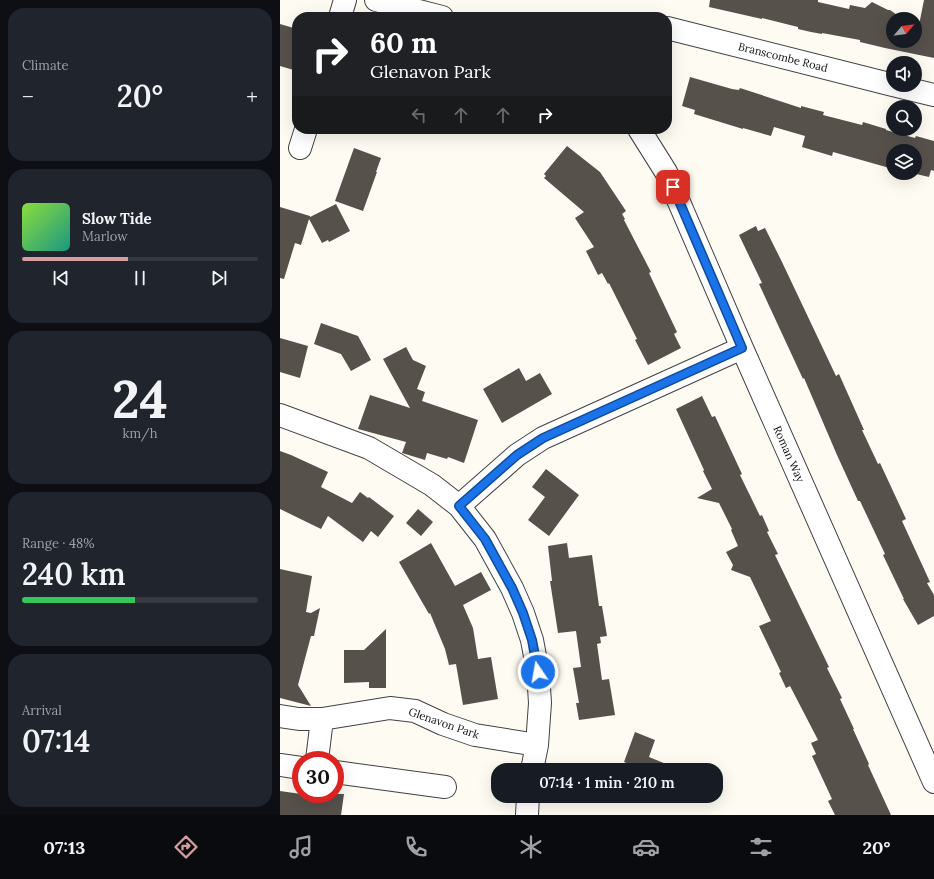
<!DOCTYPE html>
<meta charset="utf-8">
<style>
:root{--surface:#171b24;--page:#20242c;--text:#f1f3f6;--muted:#9ea1a6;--line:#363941;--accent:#d59da0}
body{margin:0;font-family:Lora,serif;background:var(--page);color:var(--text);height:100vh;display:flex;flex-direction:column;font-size:15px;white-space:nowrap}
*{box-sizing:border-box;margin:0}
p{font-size:13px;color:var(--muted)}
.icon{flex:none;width:22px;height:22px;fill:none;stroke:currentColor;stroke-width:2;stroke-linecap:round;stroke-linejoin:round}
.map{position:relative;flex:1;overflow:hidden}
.details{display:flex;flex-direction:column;gap:8px;padding:8px;background:#0d0f14;width:280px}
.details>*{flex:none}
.banner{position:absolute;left:12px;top:12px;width:380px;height:122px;border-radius:16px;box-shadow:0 4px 16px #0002;background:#202124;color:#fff;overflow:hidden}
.needle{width:26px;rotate:61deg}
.buttons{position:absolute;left:606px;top:12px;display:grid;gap:8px}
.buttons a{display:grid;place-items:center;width:36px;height:36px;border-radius:50%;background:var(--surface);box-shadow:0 4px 16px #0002;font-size:20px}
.speed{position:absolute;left:12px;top:751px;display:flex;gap:8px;font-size:20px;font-weight:700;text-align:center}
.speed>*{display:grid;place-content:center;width:52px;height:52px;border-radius:50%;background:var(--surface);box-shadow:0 4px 16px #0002;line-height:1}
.speed .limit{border:6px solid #d22;background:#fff;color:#111}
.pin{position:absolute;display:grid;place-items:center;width:34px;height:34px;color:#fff;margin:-17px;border-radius:8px;box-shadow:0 2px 6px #0006}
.me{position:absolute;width:44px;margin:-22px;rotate:348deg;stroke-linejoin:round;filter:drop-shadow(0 0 3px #0008)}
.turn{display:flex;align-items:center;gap:14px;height:84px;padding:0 12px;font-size:18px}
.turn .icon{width:52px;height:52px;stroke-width:2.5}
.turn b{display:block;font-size:28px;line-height:34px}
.lanes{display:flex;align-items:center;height:38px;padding:0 12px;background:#0003;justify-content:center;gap:20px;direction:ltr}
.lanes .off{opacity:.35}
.big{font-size:30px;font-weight:600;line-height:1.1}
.details .tile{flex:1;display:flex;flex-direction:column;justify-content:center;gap:6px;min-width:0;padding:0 14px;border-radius:16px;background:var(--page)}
.details .dial{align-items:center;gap:0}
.dial b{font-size:52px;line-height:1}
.song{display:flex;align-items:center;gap:12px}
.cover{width:48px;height:48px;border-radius:6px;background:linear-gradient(135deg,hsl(90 70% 55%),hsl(170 70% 35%))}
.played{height:4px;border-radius:2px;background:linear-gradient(90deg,var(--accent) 45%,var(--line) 45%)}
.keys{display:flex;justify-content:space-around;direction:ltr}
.heat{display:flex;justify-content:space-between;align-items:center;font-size:22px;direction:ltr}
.charge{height:6px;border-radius:3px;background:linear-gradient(90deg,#34c759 48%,var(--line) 0)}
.trip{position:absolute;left:211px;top:763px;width:232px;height:40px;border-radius:16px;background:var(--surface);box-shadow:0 4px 16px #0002;font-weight:600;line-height:40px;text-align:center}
.tab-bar{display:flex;height:64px;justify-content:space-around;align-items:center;background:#090b0e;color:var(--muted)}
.tab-bar .icon{width:28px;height:28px}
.tab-bar .on{color:var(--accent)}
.tab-bar b{font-size:18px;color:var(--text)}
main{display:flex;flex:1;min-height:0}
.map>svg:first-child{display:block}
</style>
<main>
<section class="details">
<div class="tile"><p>Climate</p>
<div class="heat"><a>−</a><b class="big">20°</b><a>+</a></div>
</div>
<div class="tile">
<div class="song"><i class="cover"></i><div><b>Slow Tide</b><p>Marlow</p></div></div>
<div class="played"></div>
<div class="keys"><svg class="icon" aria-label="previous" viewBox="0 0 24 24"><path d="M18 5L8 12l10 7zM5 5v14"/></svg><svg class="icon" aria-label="pause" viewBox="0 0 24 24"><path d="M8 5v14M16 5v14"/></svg><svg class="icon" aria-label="next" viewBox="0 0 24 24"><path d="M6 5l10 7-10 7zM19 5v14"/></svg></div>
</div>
<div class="tile dial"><b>24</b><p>km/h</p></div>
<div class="tile"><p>Range · 48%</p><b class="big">240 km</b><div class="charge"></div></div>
<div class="tile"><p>Arrival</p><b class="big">07:14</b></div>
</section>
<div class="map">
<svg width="654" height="815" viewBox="0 0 654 815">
<rect width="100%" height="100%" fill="#fefcf2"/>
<path fill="#57514c" d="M 430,0 L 538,0 L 538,2 L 569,9 L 570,5 L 585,8 L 592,2 L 608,10 L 610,10 L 623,19 L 613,19 L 613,41 L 635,41 L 635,28 L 638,30 L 644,0 L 654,0 L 654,58 L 605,48 L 580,42 L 580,40 L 542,33 L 542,34 L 531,32 L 518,29 L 518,27 L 482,18 L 482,19 L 429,7 Z
M 0,24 L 17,29 L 17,71 L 0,66 Z
M 410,77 L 452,89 L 459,90 L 460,88 L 521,108 L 521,106 L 544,112 L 543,115 L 582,125 L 583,122 L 606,129 L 606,130 L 635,138 L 636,136 L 654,141 L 654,171 L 651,170 L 649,177 L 632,173 L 635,173 L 635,151 L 613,151 L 613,169 L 553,152 L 552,156 L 522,147 L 525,136 L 494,127 L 491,136 L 463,128 L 463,129 L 414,114 L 415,110 L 402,106 Z
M 287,146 L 320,172 L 346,211 L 342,214 L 345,219 L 344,220 L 371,272 L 369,273 L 397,332 L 394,334 L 401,348 L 368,365 L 355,340 L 357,339 L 329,283 L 328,284 L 322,273 L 318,275 L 306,251 L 314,247 L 295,218 L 304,212 L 264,178 L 266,176 L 264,174 Z
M 74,148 L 101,158 L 96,172 L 97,172 L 83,211 L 55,201 Z
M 56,204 L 70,231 L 49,242 L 48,240 L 42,243 L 29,219 L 21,245 L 15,243 L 4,279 L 0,278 L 0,207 L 30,216 L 30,217 Z
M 476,226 L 478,231 L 485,228 L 502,262 L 556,376 L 559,374 L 584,430 L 582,430 L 598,464 L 600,463 L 626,519 L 622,521 L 650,582 L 647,583 L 654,595 L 654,616 L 638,625 L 623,599 L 624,599 L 603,555 L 605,554 L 580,501 L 578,501 L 557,455 L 524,378 L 523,379 L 479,284 L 482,283 L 459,235 Z
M 41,323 L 78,336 L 91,360 L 71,371 L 61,354 L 34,344 Z
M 0,338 L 28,346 L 20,378 L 0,372 Z
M 126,347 L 133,360 L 146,366 L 137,389 L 145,392 L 142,401 L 198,420 L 184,463 L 168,457 L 167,459 L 147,453 L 145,460 L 122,453 L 126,442 L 78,429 L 90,395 L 130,408 L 103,359 Z
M 239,368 L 246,381 L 260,373 L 272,394 L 222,423 L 203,389 Z
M 422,396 L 432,417 L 435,416 L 462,474 L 460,475 L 480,516 L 482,515 L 489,531 L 487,532 L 498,554 L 495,555 L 549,667 L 547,668 L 562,698 L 560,699 L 574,729 L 573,729 L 589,764 L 588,765 L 611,815 L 555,815 L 548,801 L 552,799 L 532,756 L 536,754 L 531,743 L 538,740 L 510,686 L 506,688 L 499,673 L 501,672 L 479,626 L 491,621 L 470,577 L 451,570 L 453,565 L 446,552 L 458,546 L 451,530 L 452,529 L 439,503 L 417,498 L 432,489 L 423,471 L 424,470 L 396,409 Z
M 0,451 L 11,455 L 48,472 L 41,487 L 72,503 L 80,492 L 88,498 L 89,497 L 114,516 L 98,537 L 91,531 L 83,542 L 48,516 L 41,529 L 0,509 Z
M 266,469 L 299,495 L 269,536 L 248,520 L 265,497 L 252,487 Z
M 138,509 L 153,522 L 141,536 L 126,523 Z
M 151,543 L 175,586 L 201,572 L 211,590 L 183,605 L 193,628 L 198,659 L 211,657 L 218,699 L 183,705 L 176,664 L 169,665 L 165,649 L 150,613 L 149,614 L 119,562 Z
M 287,543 L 289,558 L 312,555 L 319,606 L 322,606 L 327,636 L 320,637 L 321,643 L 317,644 L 322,680 L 329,679 L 335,715 L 299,720 L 296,703 L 299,703 L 293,668 L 301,667 L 296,631 L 278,633 L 270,581 L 272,581 L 268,546 Z
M 0,569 L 32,576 L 26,612 L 31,613 L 40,608 L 34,636 L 31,636 L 18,685 L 31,706 L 0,698 Z
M 106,629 L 106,688 L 89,688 L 89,682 L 64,683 L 64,650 L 84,650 Z
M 355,732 L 375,740 L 369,757 L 391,766 L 389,770 L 355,770 L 356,767 L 344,762 Z
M 0,791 L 21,794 L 64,794 L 61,815 L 0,815 Z"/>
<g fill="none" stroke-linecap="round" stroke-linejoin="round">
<g stroke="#424242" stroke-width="24">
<path id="minor" d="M 96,0 L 162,17
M 60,17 L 65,0
M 387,28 L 613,85
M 613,85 L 654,95
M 359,129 L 386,172 L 462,348 L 654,782
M 20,148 L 26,129
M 0,415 L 89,448 L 152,485 L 179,506 L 205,539 L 232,588 L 243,613 L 252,640 L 258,672 L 260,703 L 257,745 L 252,770
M 179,506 L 237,455 L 263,438 L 462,348
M 0,716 L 19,719 L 42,719 L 110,708 L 135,711 L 163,724 L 195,735 L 257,745
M 37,760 L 42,719
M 0,765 L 21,768
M 55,772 L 165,787
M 247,815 L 248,796"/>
</g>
<use href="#minor" stroke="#fff" stroke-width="22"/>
</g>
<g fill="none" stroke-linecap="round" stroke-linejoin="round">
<g stroke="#114b97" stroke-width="10">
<path id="route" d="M 258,672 L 252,640 L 243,613 L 232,588 L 205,539 L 179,506 L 237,455 L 263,438 L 462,348 L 393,187"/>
</g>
<use href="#route" stroke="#1a73e8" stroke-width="7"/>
</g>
<g text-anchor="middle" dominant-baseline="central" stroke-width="4" stroke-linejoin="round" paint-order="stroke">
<g font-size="11" fill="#0f0f0f" stroke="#fff">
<text transform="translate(503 57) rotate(14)">Branscombe Road</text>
<text transform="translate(509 454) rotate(66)">Roman Way</text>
<text transform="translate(164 723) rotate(19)">Glenavon Park</text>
</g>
</g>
</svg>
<div class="buttons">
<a><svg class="needle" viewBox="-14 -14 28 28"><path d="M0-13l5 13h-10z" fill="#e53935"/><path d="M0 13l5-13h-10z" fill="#9ea1a6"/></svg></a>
<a><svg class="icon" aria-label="sound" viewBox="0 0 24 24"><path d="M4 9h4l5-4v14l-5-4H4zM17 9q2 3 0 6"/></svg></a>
<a><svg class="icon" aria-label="search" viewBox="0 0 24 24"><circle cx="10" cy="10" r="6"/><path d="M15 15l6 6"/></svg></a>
<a><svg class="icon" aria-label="layers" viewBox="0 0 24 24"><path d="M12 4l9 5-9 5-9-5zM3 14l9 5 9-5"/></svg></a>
</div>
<div class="speed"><div class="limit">30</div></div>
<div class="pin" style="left:393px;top:187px;background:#d93025"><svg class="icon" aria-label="arrive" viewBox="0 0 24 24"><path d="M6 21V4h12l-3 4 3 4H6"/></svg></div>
<svg class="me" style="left:258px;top:672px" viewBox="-20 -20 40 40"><circle r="17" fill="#1a73e8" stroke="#fff" stroke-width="3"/><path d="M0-11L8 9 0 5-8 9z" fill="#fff"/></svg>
<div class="trip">07:14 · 1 min · 210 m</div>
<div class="banner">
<div class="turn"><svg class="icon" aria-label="right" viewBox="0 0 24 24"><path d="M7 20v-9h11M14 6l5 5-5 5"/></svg><div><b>60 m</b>Glenavon Park</div></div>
<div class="lanes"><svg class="icon off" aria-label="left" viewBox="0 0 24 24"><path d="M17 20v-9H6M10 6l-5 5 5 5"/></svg><svg class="icon off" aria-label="ahead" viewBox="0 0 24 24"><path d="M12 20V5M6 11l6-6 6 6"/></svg><svg class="icon off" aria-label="ahead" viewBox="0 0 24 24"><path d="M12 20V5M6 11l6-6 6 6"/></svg><svg class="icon" aria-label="right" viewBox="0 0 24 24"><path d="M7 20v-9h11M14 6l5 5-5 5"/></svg></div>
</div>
</div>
</main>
<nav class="tab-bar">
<b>07:13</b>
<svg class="icon on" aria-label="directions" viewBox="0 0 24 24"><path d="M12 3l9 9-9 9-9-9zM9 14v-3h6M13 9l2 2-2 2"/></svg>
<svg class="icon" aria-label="music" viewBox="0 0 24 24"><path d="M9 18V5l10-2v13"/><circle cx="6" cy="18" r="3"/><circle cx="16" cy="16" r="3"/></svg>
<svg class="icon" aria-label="phone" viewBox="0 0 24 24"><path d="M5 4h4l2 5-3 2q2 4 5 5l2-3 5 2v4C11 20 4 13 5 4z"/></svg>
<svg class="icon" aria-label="climate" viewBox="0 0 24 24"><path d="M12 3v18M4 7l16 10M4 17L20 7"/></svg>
<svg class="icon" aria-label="car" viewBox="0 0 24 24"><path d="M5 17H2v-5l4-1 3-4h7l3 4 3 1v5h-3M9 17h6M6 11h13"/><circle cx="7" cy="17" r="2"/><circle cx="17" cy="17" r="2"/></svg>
<svg class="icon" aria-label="filters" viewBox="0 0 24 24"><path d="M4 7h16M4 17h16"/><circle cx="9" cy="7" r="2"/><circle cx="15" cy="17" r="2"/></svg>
<b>20°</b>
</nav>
